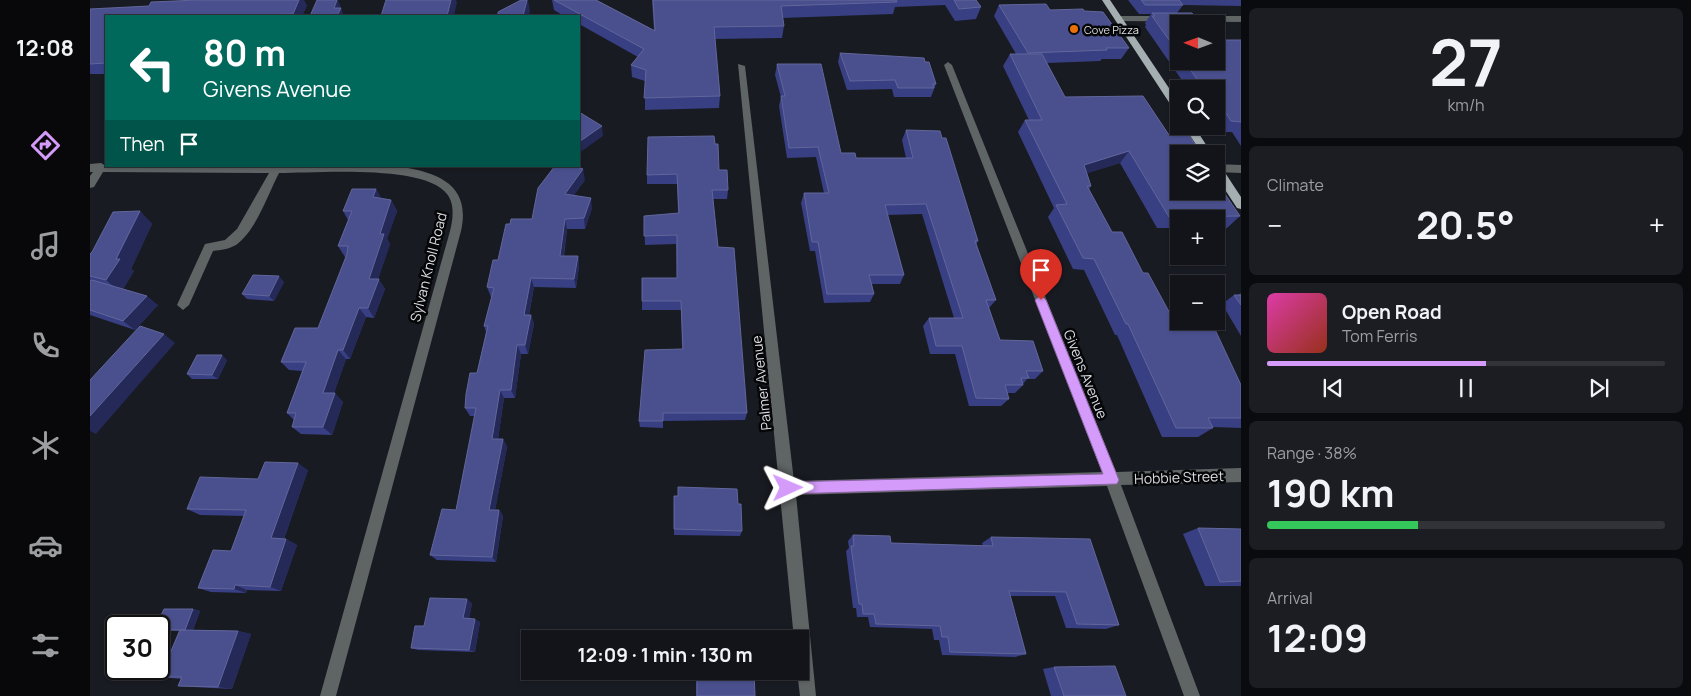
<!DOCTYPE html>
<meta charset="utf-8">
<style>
:root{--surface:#13141a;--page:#1c1d23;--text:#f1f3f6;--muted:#9d9ea2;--line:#323339;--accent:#d59bfb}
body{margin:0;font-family:Manrope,sans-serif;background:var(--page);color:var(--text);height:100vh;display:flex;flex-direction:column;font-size:19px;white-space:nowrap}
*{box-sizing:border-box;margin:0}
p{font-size:16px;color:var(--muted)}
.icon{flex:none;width:28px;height:28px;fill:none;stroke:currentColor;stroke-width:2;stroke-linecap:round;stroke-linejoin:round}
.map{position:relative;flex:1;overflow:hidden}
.panel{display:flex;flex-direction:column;gap:8px;padding:8px;background:#0a0b0e;width:450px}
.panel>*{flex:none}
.guide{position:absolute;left:15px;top:15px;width:475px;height:152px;border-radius:0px;box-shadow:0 1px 4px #0004,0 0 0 1px var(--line);background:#00695c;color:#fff;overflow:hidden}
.needle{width:32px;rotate:271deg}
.buttons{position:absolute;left:1080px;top:15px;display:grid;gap:10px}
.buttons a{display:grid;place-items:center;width:55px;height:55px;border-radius:0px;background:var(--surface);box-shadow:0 1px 4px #0004,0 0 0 1px var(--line);font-size:25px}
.speed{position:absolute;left:15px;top:615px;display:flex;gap:10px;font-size:25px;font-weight:700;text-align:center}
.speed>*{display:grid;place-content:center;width:65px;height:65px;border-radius:50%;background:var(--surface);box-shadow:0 1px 4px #0004,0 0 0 1px var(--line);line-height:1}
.speed .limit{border:2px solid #111;border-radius:8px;background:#fff;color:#111}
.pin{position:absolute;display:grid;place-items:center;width:42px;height:42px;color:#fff;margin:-51px -21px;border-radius:50% 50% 50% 0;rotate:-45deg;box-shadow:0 0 5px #0007}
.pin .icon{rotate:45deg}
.me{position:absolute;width:55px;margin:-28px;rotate:89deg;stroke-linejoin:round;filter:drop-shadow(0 0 4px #0008)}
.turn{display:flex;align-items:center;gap:18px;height:105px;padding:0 15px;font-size:22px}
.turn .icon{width:65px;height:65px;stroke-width:2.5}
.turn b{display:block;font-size:35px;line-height:42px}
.then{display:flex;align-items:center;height:48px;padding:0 15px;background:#0003;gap:10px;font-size:19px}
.big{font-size:38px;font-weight:700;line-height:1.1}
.panel .card{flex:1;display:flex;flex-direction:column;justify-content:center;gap:8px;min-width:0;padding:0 18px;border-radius:8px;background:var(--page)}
.panel .dial{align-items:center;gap:0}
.dial b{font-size:65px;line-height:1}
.song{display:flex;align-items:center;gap:15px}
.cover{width:60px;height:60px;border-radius:8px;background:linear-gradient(135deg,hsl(320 70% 55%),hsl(10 70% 35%))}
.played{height:5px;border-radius:2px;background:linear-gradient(90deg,var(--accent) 55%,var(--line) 55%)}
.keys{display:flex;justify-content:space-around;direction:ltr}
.heat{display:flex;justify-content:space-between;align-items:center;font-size:28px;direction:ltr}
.charge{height:8px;border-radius:4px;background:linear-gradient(90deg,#34c759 38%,var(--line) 0)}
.trip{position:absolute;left:431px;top:630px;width:288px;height:50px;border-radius:0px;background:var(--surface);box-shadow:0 1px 4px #0004,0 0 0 1px var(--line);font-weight:700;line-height:50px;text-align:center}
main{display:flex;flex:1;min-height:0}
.tabs{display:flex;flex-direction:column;width:90px;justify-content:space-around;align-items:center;background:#08080a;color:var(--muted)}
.tabs .icon{width:35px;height:35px}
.tabs .active{color:var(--accent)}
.tabs b{font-size:22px;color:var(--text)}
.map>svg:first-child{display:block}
</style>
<main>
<nav class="tabs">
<b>12:08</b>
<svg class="icon active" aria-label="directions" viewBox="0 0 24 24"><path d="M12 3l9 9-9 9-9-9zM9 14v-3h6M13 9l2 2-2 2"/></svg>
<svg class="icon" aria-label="music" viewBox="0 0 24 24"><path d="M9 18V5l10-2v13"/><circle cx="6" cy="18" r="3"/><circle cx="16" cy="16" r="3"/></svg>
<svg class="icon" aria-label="phone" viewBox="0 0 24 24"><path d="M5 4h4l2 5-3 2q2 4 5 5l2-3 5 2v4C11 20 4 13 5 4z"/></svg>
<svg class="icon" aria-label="climate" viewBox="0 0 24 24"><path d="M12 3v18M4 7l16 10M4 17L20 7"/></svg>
<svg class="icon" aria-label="car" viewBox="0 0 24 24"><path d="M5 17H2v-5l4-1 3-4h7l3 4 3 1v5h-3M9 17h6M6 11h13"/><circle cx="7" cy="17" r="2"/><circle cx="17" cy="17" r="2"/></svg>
<svg class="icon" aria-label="filters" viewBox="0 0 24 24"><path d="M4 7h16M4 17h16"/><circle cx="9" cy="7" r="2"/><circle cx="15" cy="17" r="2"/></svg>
</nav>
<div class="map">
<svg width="1151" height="696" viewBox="0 0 1151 696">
<rect width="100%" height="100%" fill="#191b22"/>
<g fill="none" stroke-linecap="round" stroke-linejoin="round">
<path fill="#5f6465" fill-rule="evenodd" d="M 1025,16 L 1151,16 L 1151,22 L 1028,21 L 1025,20 Z
M 858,62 L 862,65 L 1026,472 L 1151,468 L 1151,482 L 1031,485 L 1110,696 L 1094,696 L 1017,486 L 706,495 L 726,696 L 710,696 L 707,671 L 710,671 L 710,639 L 704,639 L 648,64 L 655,66 L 704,481 L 1012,472 L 854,65 Z
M 11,163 L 16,166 L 312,167 C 350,173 381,186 371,231 L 246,696 L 230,696 L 360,231 C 363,219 365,204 357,194 C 335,164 226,173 189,173 C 178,194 166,231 146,245 C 139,249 131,250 123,251 L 99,305 L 93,310 L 87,305 L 115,244 L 135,240 L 147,229 L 179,173 L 13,172 L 4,187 L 0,188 L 0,176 L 3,172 L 0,172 L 0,164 Z
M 1126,164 L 1151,165 L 1151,173 L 1126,172 Z"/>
<path fill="#a5afb1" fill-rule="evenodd" d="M 1012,0 L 1020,0 L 1089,103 L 1089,114 L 1086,113 Z
M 1094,126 L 1104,126 L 1122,154 L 1112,154 Z
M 1126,165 L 1130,165 L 1151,197 L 1151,209 L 1147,208 L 1126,176 Z"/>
</g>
<path fill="#383f83" d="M 462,0 L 506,0 L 564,30 L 562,0 L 886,0 L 891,7 L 886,19 L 865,21 L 855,5 L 805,7 L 803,14 L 692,18 L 694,26 L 692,38 L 625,39 L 630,96 L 629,108 L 555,110 L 555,81 L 542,77 L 541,65 L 548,57 L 489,24 L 489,16 L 474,16 L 464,10 Z
M 1038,0 L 1151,0 L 1151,6 L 1093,5 L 1087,13 L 1089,24 L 1089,61 L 1126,61 L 1151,40 L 1151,146 L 1142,132 L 1131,132 L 1126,124 L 1126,89 L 1098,89 L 1055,27 L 1056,25 L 1055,23 L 1061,14 L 1049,14 Z
M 217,5 L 212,16 L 16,16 L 16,74 L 0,74 L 0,9 Z
M 909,5 L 960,10 L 994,11 L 1039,48 L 1031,59 L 1012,59 L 1010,61 L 957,63 L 975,97 L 1089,154 L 1123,194 L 1150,216 L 1137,228 L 1126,228 L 1126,219 L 1089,219 L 1089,228 L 1067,228 L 1030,163 L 997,173 L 1001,186 L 999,189 L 1022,232 L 1053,273 L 1083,319 L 1151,385 L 1151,428 L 1123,427 L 1123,428 L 1108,437 L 1072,437 L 1027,335 L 1025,335 L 994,270 L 983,269 L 958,217 L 964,208 L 928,132 L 935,120 L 939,120 L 913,66 L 920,54 L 926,54 L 904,16 Z
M 750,53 L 835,62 L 846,84 L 841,97 L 804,97 L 802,89 L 757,90 L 748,62 Z
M 687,64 L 751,153 L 766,158 L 816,158 L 812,140 L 816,130 L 852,138 L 888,241 L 886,245 L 906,300 L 899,308 L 910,340 L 953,371 L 945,379 L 937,379 L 933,384 L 933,385 L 925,393 L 917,393 L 919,399 L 911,406 L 879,406 L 865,354 L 840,354 L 833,326 L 839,318 L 864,318 L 832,214 L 797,215 L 814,275 L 810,284 L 782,284 L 784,294 L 780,302 L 734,303 L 725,251 L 720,251 L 711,203 L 714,193 L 734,193 L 726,157 L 697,158 L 689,106 L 691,97 L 685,75 Z
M 625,144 L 629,170 L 638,190 L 637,199 L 623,199 L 628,247 L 657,413 L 655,420 L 573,421 L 573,428 L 550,427 L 549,421 L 592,349 L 591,310 L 552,310 L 552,301 L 587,278 L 586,244 L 555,245 L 554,216 L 588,214 L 587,184 L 557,184 L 557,175 Z
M 495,180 L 483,196 L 502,208 L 495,229 L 477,229 L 474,256 L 488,256 L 489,266 L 486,288 L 444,287 L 439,315 L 441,315 L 444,324 L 438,354 L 431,354 L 425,398 L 414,398 L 408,439 L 413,439 L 417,447 L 405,510 L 409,510 L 413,516 L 406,562 L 347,560 L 340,555 L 366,510 L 385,416 L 380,416 L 375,408 L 387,373 L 396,332 L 394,326 L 402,297 L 401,297 L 397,287 L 408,260 L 420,224 L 442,219 Z
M 286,189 L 291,198 L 301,200 L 307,211 L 297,239 L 300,244 L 288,279 L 295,289 L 284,318 L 276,317 L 260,359 L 256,359 L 244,393 L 253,402 L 242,435 L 211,434 L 202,427 L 204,420 L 197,413 L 212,371 L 199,370 L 191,362 L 228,328 L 256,257 L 255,257 L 248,246 L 258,220 L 253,211 Z
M 50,211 L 62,224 L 41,269 L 44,271 L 33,289 L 68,305 L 45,330 L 0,315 L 0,254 Z
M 194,282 L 184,301 L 157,299 L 152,294 Z
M 1151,293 L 1151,336 L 1132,304 L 1144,295 L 1148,295 Z
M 137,360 L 128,379 L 102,379 L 97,374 Z
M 218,470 L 194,539 L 196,539 L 207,545 L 191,591 L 157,590 L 156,593 L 121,592 L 108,588 L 141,551 L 154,516 L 110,515 L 97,509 L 168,479 Z
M 584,496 L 648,504 L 652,531 L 650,536 L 584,535 Z
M 1108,528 L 1151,529 L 1151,586 L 1115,586 L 1093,534 Z
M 763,535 L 801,543 L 893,546 L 892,543 L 901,537 L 1029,625 L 1016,629 L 976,628 L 965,596 L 920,596 L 936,654 L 925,657 L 852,655 L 849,640 L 844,640 L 842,629 L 780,627 L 778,617 L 767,617 L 766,608 L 763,608 L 756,551 L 759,548 L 758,541 Z
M 382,603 L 379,618 L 390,622 L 385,652 L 328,650 L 321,648 Z
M 103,609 L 110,611 L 103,630 L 148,631 L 161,634 L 142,689 L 103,687 L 88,686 L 91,679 L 70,677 L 89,631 L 69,630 L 69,626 Z
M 964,667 L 1036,696 L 961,696 L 953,669 Z
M 606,671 L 664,671 L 665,696 L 606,696 Z"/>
<path fill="#242958" d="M 209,0 L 214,0 L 217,5 L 212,16 L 204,16 L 203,14 Z
M 247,0 L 248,0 L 254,16 L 247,16 L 244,8 Z
M 361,0 L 366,0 L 367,2 L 364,16 L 357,16 Z
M 437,0 L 438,0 L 440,11 L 439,16 L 433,16 Z
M 512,126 L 513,136 L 489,153 L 489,142 Z
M 1039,151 L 1030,163 L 985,177 L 994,165 Z
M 493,169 L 495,180 L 477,205 L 475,194 Z
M 286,189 L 292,200 L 283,197 Z
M 501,198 L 502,208 L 495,229 L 494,218 Z
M 301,200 L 307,211 L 297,239 L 300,244 L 287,283 L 289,279 L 295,289 L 284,318 L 278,308 L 279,279 L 290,234 Z
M 50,211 L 62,224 L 41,269 L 44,271 L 31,293 L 16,280 Z
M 475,219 L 477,229 L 472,266 L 470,256 Z
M 488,256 L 489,266 L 486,288 L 484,279 Z
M 189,276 L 194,282 L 184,301 L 179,296 Z
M 441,278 L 444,287 L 437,324 L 434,315 Z
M 57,296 L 68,305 L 45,330 L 33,321 Z
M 269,308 L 276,317 L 260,359 L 253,350 Z
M 441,315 L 444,324 L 438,354 L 435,345 Z
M 74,334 L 85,343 L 6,434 L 0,431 L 0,416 Z
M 427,345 L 431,354 L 425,398 L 421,390 Z
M 248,350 L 256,359 L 241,402 L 233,393 Z
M 132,355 L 137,360 L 128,379 L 122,375 Z
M 410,390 L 414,398 L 407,446 L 402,439 Z
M 245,393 L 253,402 L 242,435 L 233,427 Z
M 413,439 L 417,447 L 404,516 L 399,510 Z
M 208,463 L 218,470 L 192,544 L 181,538 Z
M 409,510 L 413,516 L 406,562 L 402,557 Z
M 196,539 L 207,545 L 191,591 L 180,587 Z
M 145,585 L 157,590 L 156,593 L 144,589 Z
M 377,599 L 382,603 L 379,622 L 373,618 Z
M 103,609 L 110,611 L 102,632 L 95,630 Z
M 385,619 L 390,622 L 385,652 L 379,650 Z
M 148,631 L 161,634 L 142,689 L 128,687 Z"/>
<path fill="#4a508e" stroke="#61669b" d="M 108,0 L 209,0 L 203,14 L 168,15 L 167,16 L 16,16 L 16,63 L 0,64 L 0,9 L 59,6 L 61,2 Z
M 227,0 L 247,0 L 244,8 L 251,8 L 247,16 L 220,16 Z
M 296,0 L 361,0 L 357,16 L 291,16 Z
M 431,0 L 437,0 L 433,16 L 408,16 L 408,12 Z
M 464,0 L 506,0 L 565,31 L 563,0 L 806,0 L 807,2 L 691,6 L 694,26 L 624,27 L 630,96 L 554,98 L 556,70 L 541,65 L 554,49 Z
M 864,0 L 886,0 L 891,7 L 869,9 Z
M 1051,0 L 1089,0 L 1093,5 L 1055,5 Z
M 956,4 L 960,10 L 993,9 L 994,11 L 1013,12 L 1039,48 L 1016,48 L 1017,50 L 938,53 L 909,5 Z
M 1062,13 L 1102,13 L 1110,24 L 1089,24 L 1089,54 L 1062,16 L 1065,16 Z
M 1126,40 L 1151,40 L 1151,122 L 1141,121 L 1132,107 L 1128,107 L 1126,105 L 1126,89 L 1114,89 L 1094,61 L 1126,61 Z
M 750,53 L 834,58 L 835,62 L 839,62 L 846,84 L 843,84 L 844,88 L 808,88 L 805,80 L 760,81 Z
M 920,54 L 952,54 L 975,97 L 1053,96 L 1079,135 L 1099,135 L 1111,154 L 1089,154 L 1089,191 L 1121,191 L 1123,194 L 1135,194 L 1150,216 L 1079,217 L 1039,151 L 994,165 L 1001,186 L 997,186 L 1022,232 L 1032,232 L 1053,273 L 1058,273 L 1083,319 L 1089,319 L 1089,321 L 1121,321 L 1151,385 L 1151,418 L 1118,418 L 1123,428 L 1086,428 L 1038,324 L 1036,324 L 1004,259 L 993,258 L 966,205 L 977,204 L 935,120 L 952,120 Z
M 687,64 L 731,64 L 751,153 L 765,153 L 766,158 L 823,158 L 816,130 L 850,131 L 852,138 L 856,138 L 888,241 L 885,241 L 906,300 L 896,300 L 910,340 L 943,341 L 953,371 L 936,371 L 939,378 L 931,378 L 933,385 L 915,385 L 919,399 L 886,398 L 872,346 L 846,346 L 839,318 L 873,318 L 836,204 L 795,205 L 814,275 L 779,275 L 784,294 L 737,294 L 728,242 L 722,242 L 714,193 L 739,193 L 728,147 L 699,148 L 691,96 L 695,96 Z
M 489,112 L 512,126 L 489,142 Z
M 624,136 L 625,144 L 628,144 L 629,170 L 637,170 L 638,190 L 622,190 L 628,247 L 644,248 L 657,413 L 573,413 L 573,421 L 549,421 L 555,350 L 593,349 L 591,301 L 552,301 L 552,278 L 587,278 L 587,235 L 554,236 L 554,216 L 589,213 L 587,174 L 557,175 L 558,137 Z
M 465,166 L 485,166 L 493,169 L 475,194 L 501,198 L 494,218 L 475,219 L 470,256 L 488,256 L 484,279 L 441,278 L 434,315 L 441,315 L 435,345 L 427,345 L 421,390 L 410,390 L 402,439 L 413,439 L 399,510 L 409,510 L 402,557 L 340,555 L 352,509 L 366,510 L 386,408 L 375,408 L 376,394 L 380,373 L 387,373 L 398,326 L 394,326 L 404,288 L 397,287 L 403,260 L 408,260 L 416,224 L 420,224 L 421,219 L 442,219 L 448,188 Z
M 262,189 L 286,189 L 283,197 L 301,200 L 290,234 L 294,234 L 279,279 L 289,279 L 278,308 L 269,308 L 253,350 L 248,350 L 233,393 L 245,393 L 233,427 L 202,427 L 206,413 L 197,413 L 216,362 L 191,362 L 205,328 L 228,328 L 257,254 L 258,246 L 248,246 L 262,211 L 253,211 Z
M 50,211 L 26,259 L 30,259 L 16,280 L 0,276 L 0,254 L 2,252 L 23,212 Z
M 163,275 L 189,276 L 179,296 L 152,294 Z
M 2,280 L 57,296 L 33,321 L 0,310 L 0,281 Z
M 1144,295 L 1151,295 L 1151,305 Z
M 50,326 L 74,334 L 0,416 L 0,380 Z
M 107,355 L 132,355 L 122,375 L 97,374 Z
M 175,462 L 208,463 L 181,538 L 196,539 L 180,587 L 145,585 L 144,589 L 108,588 L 123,550 L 141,551 L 156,510 L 97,509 L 110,477 L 168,479 Z
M 588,487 L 647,489 L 648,504 L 651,504 L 652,531 L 584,529 L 584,496 L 588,496 Z
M 1108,528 L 1151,529 L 1151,581 L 1130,582 Z
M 763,535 L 800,536 L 801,543 L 903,546 L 901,537 L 1000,539 L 1029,625 L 987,624 L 976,592 L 919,591 L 936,654 L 860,652 L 858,637 L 852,637 L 850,626 L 786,624 L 784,614 L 773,614 L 772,604 L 769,604 L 761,546 L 764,546 Z
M 340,598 L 377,599 L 373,618 L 385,619 L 379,650 L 321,648 L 325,626 L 334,626 Z
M 74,609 L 103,609 L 95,630 L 69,630 L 69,626 L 66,626 Z
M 90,630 L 148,631 L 128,687 L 88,686 L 92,677 L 70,677 Z
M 593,636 L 656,639 L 593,639 Z
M 1025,666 L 1036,696 L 974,696 L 964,667 Z
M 607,671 L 664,671 L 665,696 L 607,696 Z"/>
<path fill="#d59bfb" stroke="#8a65a3" d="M 951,295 L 956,300 L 1029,480 L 1027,484 L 698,494 L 693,492 L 692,488 L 693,483 L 698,482 L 1013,474 L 945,300 Z"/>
<circle fill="#e8710a" stroke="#050608" stroke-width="2" cx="984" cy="29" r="5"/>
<g text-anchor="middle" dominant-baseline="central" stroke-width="5" stroke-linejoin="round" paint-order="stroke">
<g font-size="11" fill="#dddee3" stroke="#050608" text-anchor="start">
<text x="994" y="29">Cove Pizza</text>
</g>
<g font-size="14" fill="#dddee3" stroke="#050608">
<text transform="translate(338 267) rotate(-76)">Sylvan Knoll Road</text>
<text transform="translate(996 374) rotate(68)">Givens Avenue</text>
<text transform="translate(671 383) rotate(-96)">Palmer Avenue</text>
<text transform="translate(1089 477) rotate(-2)">Hobbie Street</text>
</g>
</g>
</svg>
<div class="buttons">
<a><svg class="needle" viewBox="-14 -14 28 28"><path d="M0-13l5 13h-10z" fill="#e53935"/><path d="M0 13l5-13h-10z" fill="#9d9ea2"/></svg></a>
<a><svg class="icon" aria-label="search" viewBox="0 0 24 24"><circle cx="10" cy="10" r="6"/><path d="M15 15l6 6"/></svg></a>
<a><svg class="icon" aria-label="layers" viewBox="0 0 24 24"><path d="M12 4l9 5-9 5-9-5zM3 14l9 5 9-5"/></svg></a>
<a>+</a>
<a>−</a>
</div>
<div class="speed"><div class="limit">30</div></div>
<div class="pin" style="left:951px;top:300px;background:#d93025"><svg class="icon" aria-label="arrive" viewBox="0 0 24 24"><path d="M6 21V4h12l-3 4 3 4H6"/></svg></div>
<svg class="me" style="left:698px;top:488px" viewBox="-20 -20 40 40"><path d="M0-17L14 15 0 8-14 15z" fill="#d59bfb" stroke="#fff" stroke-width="4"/></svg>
<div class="trip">12:09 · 1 min · 130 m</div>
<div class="guide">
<div class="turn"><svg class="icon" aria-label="left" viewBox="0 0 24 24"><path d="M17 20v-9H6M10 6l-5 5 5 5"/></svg><div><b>80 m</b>Givens Avenue</div></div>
<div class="then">Then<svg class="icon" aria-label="arrive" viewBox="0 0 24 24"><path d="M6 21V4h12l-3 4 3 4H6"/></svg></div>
</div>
</div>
<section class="panel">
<div class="card dial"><b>27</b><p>km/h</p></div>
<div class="card"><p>Climate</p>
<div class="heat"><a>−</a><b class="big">20.5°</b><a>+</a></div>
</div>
<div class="card">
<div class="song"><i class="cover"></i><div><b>Open Road</b><p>Tom Ferris</p></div></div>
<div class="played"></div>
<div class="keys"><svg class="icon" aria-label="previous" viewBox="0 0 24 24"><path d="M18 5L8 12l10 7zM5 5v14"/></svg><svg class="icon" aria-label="pause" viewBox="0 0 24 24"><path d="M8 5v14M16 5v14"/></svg><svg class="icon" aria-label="next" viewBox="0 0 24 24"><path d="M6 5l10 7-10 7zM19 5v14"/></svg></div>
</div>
<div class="card"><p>Range · 38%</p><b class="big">190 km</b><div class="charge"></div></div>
<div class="card"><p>Arrival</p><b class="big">12:09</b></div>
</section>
</main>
